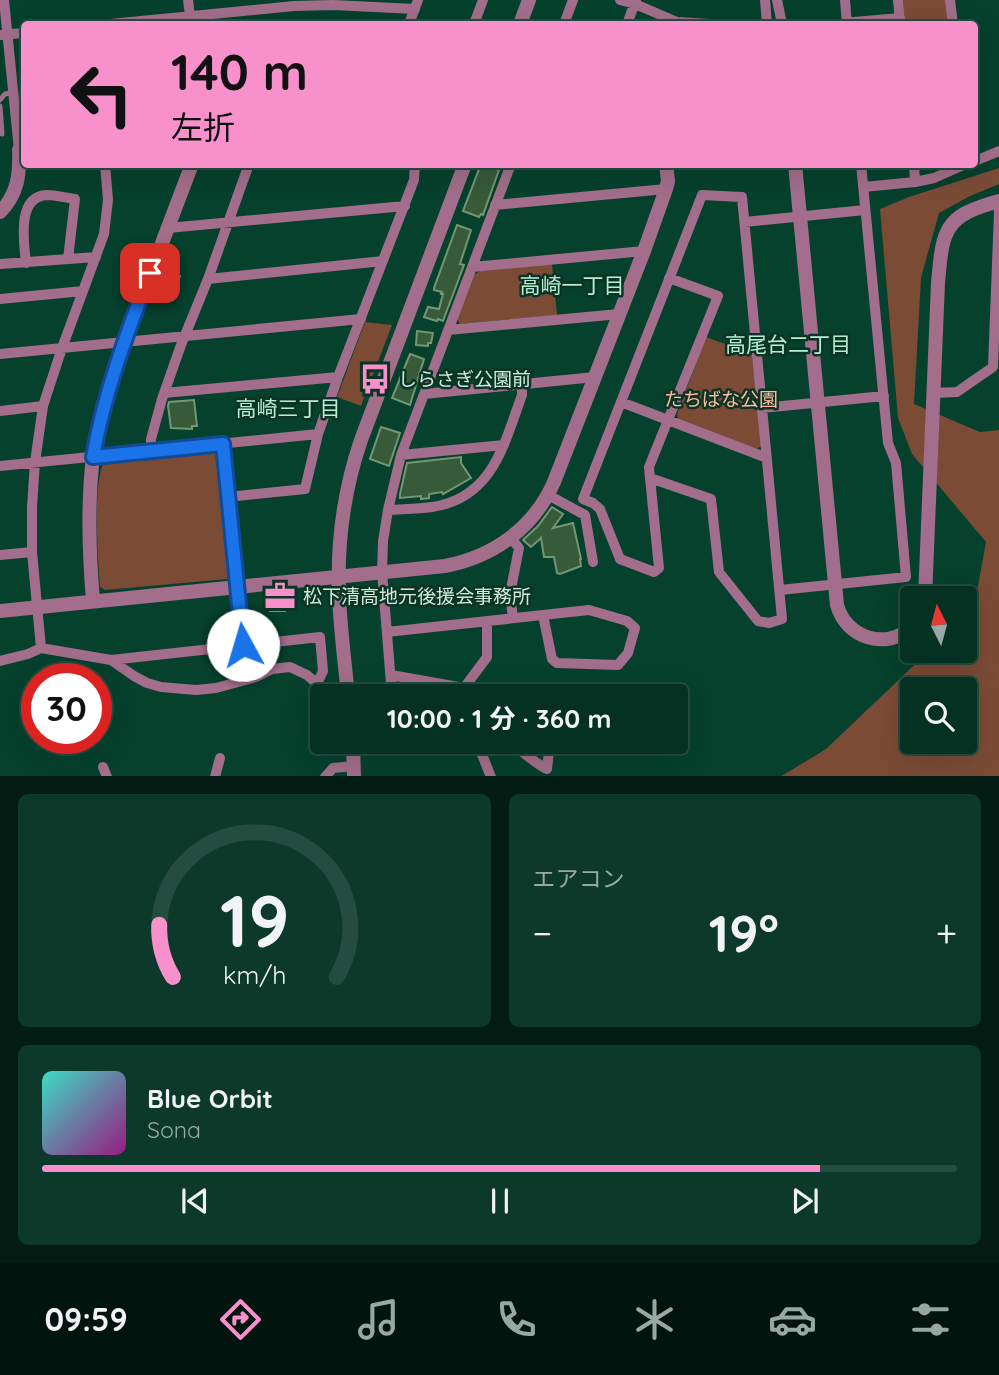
<!DOCTYPE html>
<html lang="ja">
<meta charset="utf-8">
<style>
:root{--surface:#043122;--page:#0d392a;--text:#f1f3f6;--muted:#97a9a5;--line:#254c40;--accent:#f890cc}
body{margin:0;font-family:Quicksand,"Noto Sans JP",sans-serif;background:var(--page);color:var(--text);height:100vh;display:flex;flex-direction:column;font-size:26px;white-space:nowrap}
*{box-sizing:border-box;margin:0}
p{font-size:23px;color:var(--muted)}
.icon{flex:none;width:38px;height:38px;fill:none;stroke:currentColor;stroke-width:2;stroke-linecap:round;stroke-linejoin:round}
.map{position:relative;height:776px;overflow:hidden}
.details{display:flex;flex-direction:column;gap:18px;padding:18px;background:#021b13;flex:1}
.details>*{flex:none}
.guide{position:absolute;left:21px;top:21px;width:957px;height:147px;border-radius:7px;box-shadow:0 7px 28px #0002,0 0 0 2px var(--line);background:#f890cc;color:#111;overflow:hidden}
.needle{width:46px;rotate:354deg}
.tools{position:absolute;left:900px;top:586px;display:grid;gap:14px}
.tools a{display:grid;place-items:center;width:77px;height:77px;border-radius:7px;background:var(--surface);box-shadow:0 7px 28px #0002,0 0 0 2px var(--line);font-size:35px}
.speed{position:absolute;left:21px;top:663px;display:flex;gap:14px;font-size:35px;font-weight:700;text-align:center}
.speed>*{display:grid;place-content:center;width:91px;height:91px;border-radius:50%;background:var(--surface);box-shadow:0 7px 28px #0002,0 0 0 2px var(--line);line-height:1}
.speed .limit{border:10px solid #d22;background:#fff;color:#111}
.pin{position:absolute;display:grid;place-items:center;width:60px;height:60px;color:#fff;margin:-30px;border-radius:14px;box-shadow:0 4px 10px #0006}
.me{position:absolute;width:77px;margin:-38px;rotate:354deg;stroke-linejoin:round;filter:drop-shadow(0 0 5px #0008)}
.turn{display:flex;align-items:center;gap:24px;height:147px;padding:0 35px;font-size:32px}
.turn .icon{width:91px;height:91px;stroke-width:2.5}
.turn b{display:block;font-size:49px;line-height:60px}
.big{font-size:52px;font-weight:700;line-height:1.1}
.details .card{flex:1;display:flex;flex-direction:column;justify-content:center;gap:10px;min-width:0;padding:0 24px;border-radius:10px;background:var(--page)}
.details .dial{align-items:center;gap:0}
.dial svg{height:182px;overflow:visible;fill:none;stroke:var(--line);stroke-width:7;stroke-linecap:round;text-anchor:middle}
.dial text{fill:var(--text);stroke:none}
.song{display:flex;align-items:center;gap:21px}
.cover{width:84px;height:84px;border-radius:10px;background:linear-gradient(135deg,hsl(170 70% 55%),hsl(310 70% 35%))}
.played{height:7px;border-radius:4px;background:linear-gradient(90deg,var(--accent) 85%,var(--line) 85%)}
.keys{display:flex;justify-content:space-around;direction:ltr}
.heat{display:flex;justify-content:space-between;align-items:center;font-size:38px;direction:ltr}
.details .tiles{flex:1;display:grid;gap:18px;grid-template-columns:1fr 1fr}
.card:last-child{grid-column:span 2}
.trip{position:absolute;left:310px;top:684px;width:378px;height:70px;border-radius:7px;background:var(--surface);box-shadow:0 7px 28px #0002,0 0 0 2px var(--line);font-weight:700;line-height:70px;text-align:center}
.tab-bar{display:flex;height:112px;justify-content:space-around;align-items:center;background:#02140e;color:var(--muted)}
.tab-bar .icon{width:49px;height:49px}
.tab-bar .current{color:var(--accent)}
.tab-bar b{font-size:32px;color:var(--text)}
.map>svg:first-child{display:block}
</style>
<div class="map">
<svg width="999" height="777" viewBox="0 0 999 777">
<rect width="100%" height="100%" fill="#05412d"/>
<path fill="#7b4b36" fill-rule="evenodd" d="M 903,0 L 946,0 L 948,24 L 905,24 Z
M 999,168 L 999,184 L 970,196 L 939,213 L 921,278 L 914,404 L 980,432 L 999,430 L 999,776 L 780,777 L 826,749 L 929,651 L 964,651 L 964,617 L 974,608 L 986,542 L 912,454 L 898,418 L 880,209 L 909,197 ZM 912,690 L 964,690 L 964,742 L 912,742 Z
M 552,264 L 557,315 L 460,324 L 457,319 L 474,275 L 480,271 Z
M 365,322 L 392,325 L 361,406 L 337,397 Z
M 706,337 L 750,353 L 752,356 L 762,446 L 756,449 L 679,421 L 677,414 Z
M 215,448 L 219,452 L 231,574 L 227,579 L 105,590 L 100,587 C 98,559 92,482 105,459 Z"/>
<path fill="#375a39" stroke="#739773" stroke-width="2" d="M 481,164 L 499,170 L 483,215 L 481,214 L 479,217 L 463,211 Z
M 457,225 L 471,230 L 460,264 L 464,265 L 443,321 L 438,319 L 437,321 L 424,317 L 428,307 L 439,309 L 443,294 L 441,294 L 442,292 L 434,290 L 434,288 Z
M 165,270 L 180,276 L 176,287 L 161,281 Z
M 417,331 L 433,333 L 431,343 L 428,343 L 428,346 L 416,345 Z
M 410,354 L 424,359 L 410,405 L 392,398 Z
M 194,400 L 197,426 L 192,426 L 192,429 L 171,428 L 168,406 L 169,402 Z
M 381,427 L 400,433 L 389,466 L 370,459 Z
M 461,457 L 461,463 L 471,478 L 443,494 L 442,492 L 429,494 L 429,498 L 421,499 L 421,496 L 400,498 L 400,494 L 407,463 Z
M 552,507 L 563,514 L 553,528 L 573,523 L 581,559 L 580,559 L 581,566 L 560,574 L 557,573 L 554,557 L 544,557 L 541,538 L 531,547 L 523,540 L 538,526 Z
M 283,593 L 285,611 L 270,611 L 268,595 Z"/>
<g fill="none" stroke-linecap="round" stroke-linejoin="round">
<path stroke="#a26e8b" stroke-width="5" d="M 0,100 L 5,94 L 14,92
M 0,106 L 2,134"/>
<path stroke="#a26e8b" stroke-width="10" d="M 4,0 L 19,150
M 188,0 L 191,24
M 620,0 L 635,4 L 677,22 L 710,24
M 777,0 L 782,24
M 845,0 L 847,24
M 898,0 L 900,22
M 950,0 L 953,24
M 110,24 L 294,6 L 333,5 L 415,9
M 409,24 L 418,0
M 474,24 L 483,0
M 564,24 L 573,0
M 627,24 L 636,0
M 764,24 L 767,24 L 765,0
M 831,24 L 900,18
M 0,35 L 24,33
M 975,161 L 999,151
M 914,164 L 915,182
M 863,187 L 915,182 L 934,178 L 966,164
M 495,205 L 666,189
M 745,222 L 865,210
M 168,228 L 405,206
M 26,263 C 24,243 16,196 47,195 C 56,195 66,198 75,199 L 68,259
M 0,264 L 96,257
M 472,267 L 644,251
M 208,279 L 383,261
M 0,299 L 83,291
M 448,330 L 619,314
M 0,354 L 361,319
M 164,393 L 338,377
M 933,393 L 957,392 L 993,367 L 999,212 L 997,201
M 424,394 L 595,377
M 621,402 L 767,458
M 762,408 L 884,396
M 0,411 L 43,406
M 223,444 L 243,645
M 151,451 L 151,439 L 162,399 L 181,345 L 208,279 L 249,164
M 401,455 L 504,445
M 0,466 L 318,434
M 650,478 L 711,499 L 719,572 L 758,621 L 769,623 L 782,619 L 742,197 L 702,195 L 583,499 L 593,503 L 600,509 L 620,559 L 654,572 L 659,568 L 650,478 L 649,467 L 718,296 L 669,278
M 548,495 L 585,515 L 593,562
M 228,497 L 305,489 L 318,434 L 338,377 L 414,180 L 415,164
M 388,510 C 402,509 417,509 432,507 C 493,498 504,444 522,395 L 522,384
M 511,538 L 519,548 L 510,594 L 513,618
M 0,555 L 32,552
M 780,590 L 906,577 L 896,463 L 888,443 L 861,164
M 387,632 L 589,610 L 627,621 L 635,628 L 628,653 L 618,665 L 557,663 L 552,659 L 543,615
M 41,648 L 32,552 L 32,507 L 35,462 L 43,406 L 62,348 L 104,234 L 108,200 L 105,164
M 111,660 L 320,637 L 323,671 L 317,684
M 0,661 L 28,654 L 41,648 L 111,660 L 134,676 L 147,683 L 161,687 L 196,690 L 216,688 L 256,677 L 272,669 L 290,667 L 307,675 L 330,695 L 334,696
M 391,675 L 464,688 L 482,696
M 464,688 L 487,657 L 487,621
M 392,696 L 382,572 L 383,541 L 388,510 L 401,455 L 511,164
M 477,742 L 491,777
M 507,742 C 522,749 532,762 547,769 L 550,742
M 103,767 L 107,777
M 215,777 L 220,758
M 325,777 L 333,768 L 354,766"/>
<path stroke="#a26e8b" stroke-width="14" d="M 520,24 L 529,0
M 795,164 L 837,605 C 846,638 886,651 912,627
M 0,212 C 18,194 20,174 19,150 L 24,149
M 925,598 L 938,283 C 941,256 939,225 968,212 C 978,207 989,204 999,201
M 93,601 C 89,553 87,506 93,457 C 100,404 120,354 139,304 C 156,258 174,211 192,164
M 0,611 L 445,566 C 493,557 534,528 554,482 L 644,251 L 666,189 L 668,181 L 666,164
M 348,696 C 345,663 340,628 339,594 C 337,542 344,490 361,440 L 465,164
M 353,742 L 354,777"/>
</g>
<g fill="none" stroke-linecap="round" stroke-linejoin="round">
<g stroke="#114b97" stroke-width="18">
<path id="route" d="M 150,273 C 127,333 104,393 93,457 L 223,444 L 243,645"/>
</g>
<use href="#route" stroke="#1a73e8" stroke-width="12"/>
</g>
<defs>
<g id="bus-bare" transform="scale(2.415)"><path d="M-5-6H5V4H4V6H2V4H-2V6H-4V4H-5ZM-3.5-4V0h7V-4ZM-3.5 1.2v1.5H-2V1.2ZM2 1.2v1.5H3.5V1.2Z" fill="#f890cc" stroke="#0b3425" stroke-width="2.5" paint-order="stroke"/></g>
<g id="office-bare" transform="scale(2.415)"><path d="M-6-3h4V-5.5h4V-3h4V5H-6ZM-1-4.5V-3h2v-1.5ZM-6 0V1H6V0Z" fill="#f890cc" stroke="#0b3425" stroke-width="2.5" paint-order="stroke"/></g>
</defs>
<g fill-rule="evenodd">
<use href="#bus-bare" x="375" y="379"/>
<use href="#office-bare" x="280" y="596"/>
</g>
<g text-anchor="middle" dominant-baseline="central" stroke-width="5" stroke-linejoin="round" paint-order="stroke">
<g font-size="19" fill="#d0ebde" stroke="#0b3425" text-anchor="start">
<text x="398" y="379">しらさぎ公園前</text>
<text x="303" y="596">松下清高地元後援会事務所</text>
</g>
<g font-size="19" fill="#fcbb9e" stroke="#0b3425">
<text x="721" y="399">たちばな公園</text>
</g>
<g font-size="21" fill="#b5edd3" stroke="#0b3425">
<text x="572" y="285">高崎一丁目</text>
<text x="788" y="344">高尾台二丁目</text>
<text x="288" y="408">高崎三丁目</text>
</g>
</g>
</svg>
<div class="tools">
<a><svg class="needle" viewBox="-14 -14 28 28"><path d="M0-13l5 13h-10z" fill="#e53935"/><path d="M0 13l5-13h-10z" fill="#97a9a5"/></svg></a>
<a><svg class="icon" aria-label="search" viewBox="0 0 24 24"><circle cx="10" cy="10" r="6"/><path d="M15 15l6 6"/></svg></a>
</div>
<div class="speed"><div class="limit">30</div></div>
<div class="pin" style="left:150px;top:273px;background:#d93025"><svg class="icon" aria-label="arrive" viewBox="0 0 24 24"><path d="M6 21V4h12l-3 4 3 4H6"/></svg></div>
<svg class="me" style="left:243px;top:645px" viewBox="-20 -20 40 40"><circle r="19" fill="#fff"/><path d="M0-13L10 11 0 6-10 11z" fill="#1a73e8"/></svg>
<div class="trip">10:00 · 1 分 · 360 m</div>
<div class="guide">
<div class="turn"><svg class="icon" aria-label="left" viewBox="0 0 24 24"><path d="M17 20v-9H6M10 6l-5 5 5 5"/></svg><div><b>140 m</b>左折</div></div>
</div>
</div>
<section class="details">
<div class="tiles">
<div class="card dial"><svg viewBox="0 0 100 80">
<path d="M14 69A42 42 0 1 1 86 69"/>
<path d="M14 69A42 42 0 0 1 8 46" stroke="#f890cc"/>
<text x="50" y="56" font-size="32" font-weight="700">19</text>
<text x="50" y="72" font-size="11">km/h</text>
</svg></div>
<div class="card"><p>エアコン</p>
<div class="heat"><a>−</a><b class="big">19°</b><a>+</a></div>
</div>
<div class="card">
<div class="song"><i class="cover"></i><div><b>Blue Orbit</b><p>Sona</p></div></div>
<div class="played"></div>
<div class="keys"><svg class="icon" aria-label="previous" viewBox="0 0 24 24"><path d="M18 5L8 12l10 7zM5 5v14"/></svg><svg class="icon" aria-label="pause" viewBox="0 0 24 24"><path d="M8 5v14M16 5v14"/></svg><svg class="icon" aria-label="next" viewBox="0 0 24 24"><path d="M6 5l10 7-10 7zM19 5v14"/></svg></div>
</div>
</div>
</section>
<nav class="tab-bar">
<b>09:59</b>
<svg class="icon current" aria-label="directions" viewBox="0 0 24 24"><path d="M12 3l9 9-9 9-9-9zM9 14v-3h6M13 9l2 2-2 2"/></svg>
<svg class="icon" aria-label="music" viewBox="0 0 24 24"><path d="M9 18V5l10-2v13"/><circle cx="6" cy="18" r="3"/><circle cx="16" cy="16" r="3"/></svg>
<svg class="icon" aria-label="phone" viewBox="0 0 24 24"><path d="M5 4h4l2 5-3 2q2 4 5 5l2-3 5 2v4C11 20 4 13 5 4z"/></svg>
<svg class="icon" aria-label="climate" viewBox="0 0 24 24"><path d="M12 3v18M4 7l16 10M4 17L20 7"/></svg>
<svg class="icon" aria-label="car" viewBox="0 0 24 24"><path d="M5 17H2v-5l4-1 3-4h7l3 4 3 1v5h-3M9 17h6M6 11h13"/><circle cx="7" cy="17" r="2"/><circle cx="17" cy="17" r="2"/></svg>
<svg class="icon" aria-label="filters" viewBox="0 0 24 24"><path d="M4 7h16M4 17h16"/><circle cx="9" cy="7" r="2"/><circle cx="15" cy="17" r="2"/></svg>
</nav>
